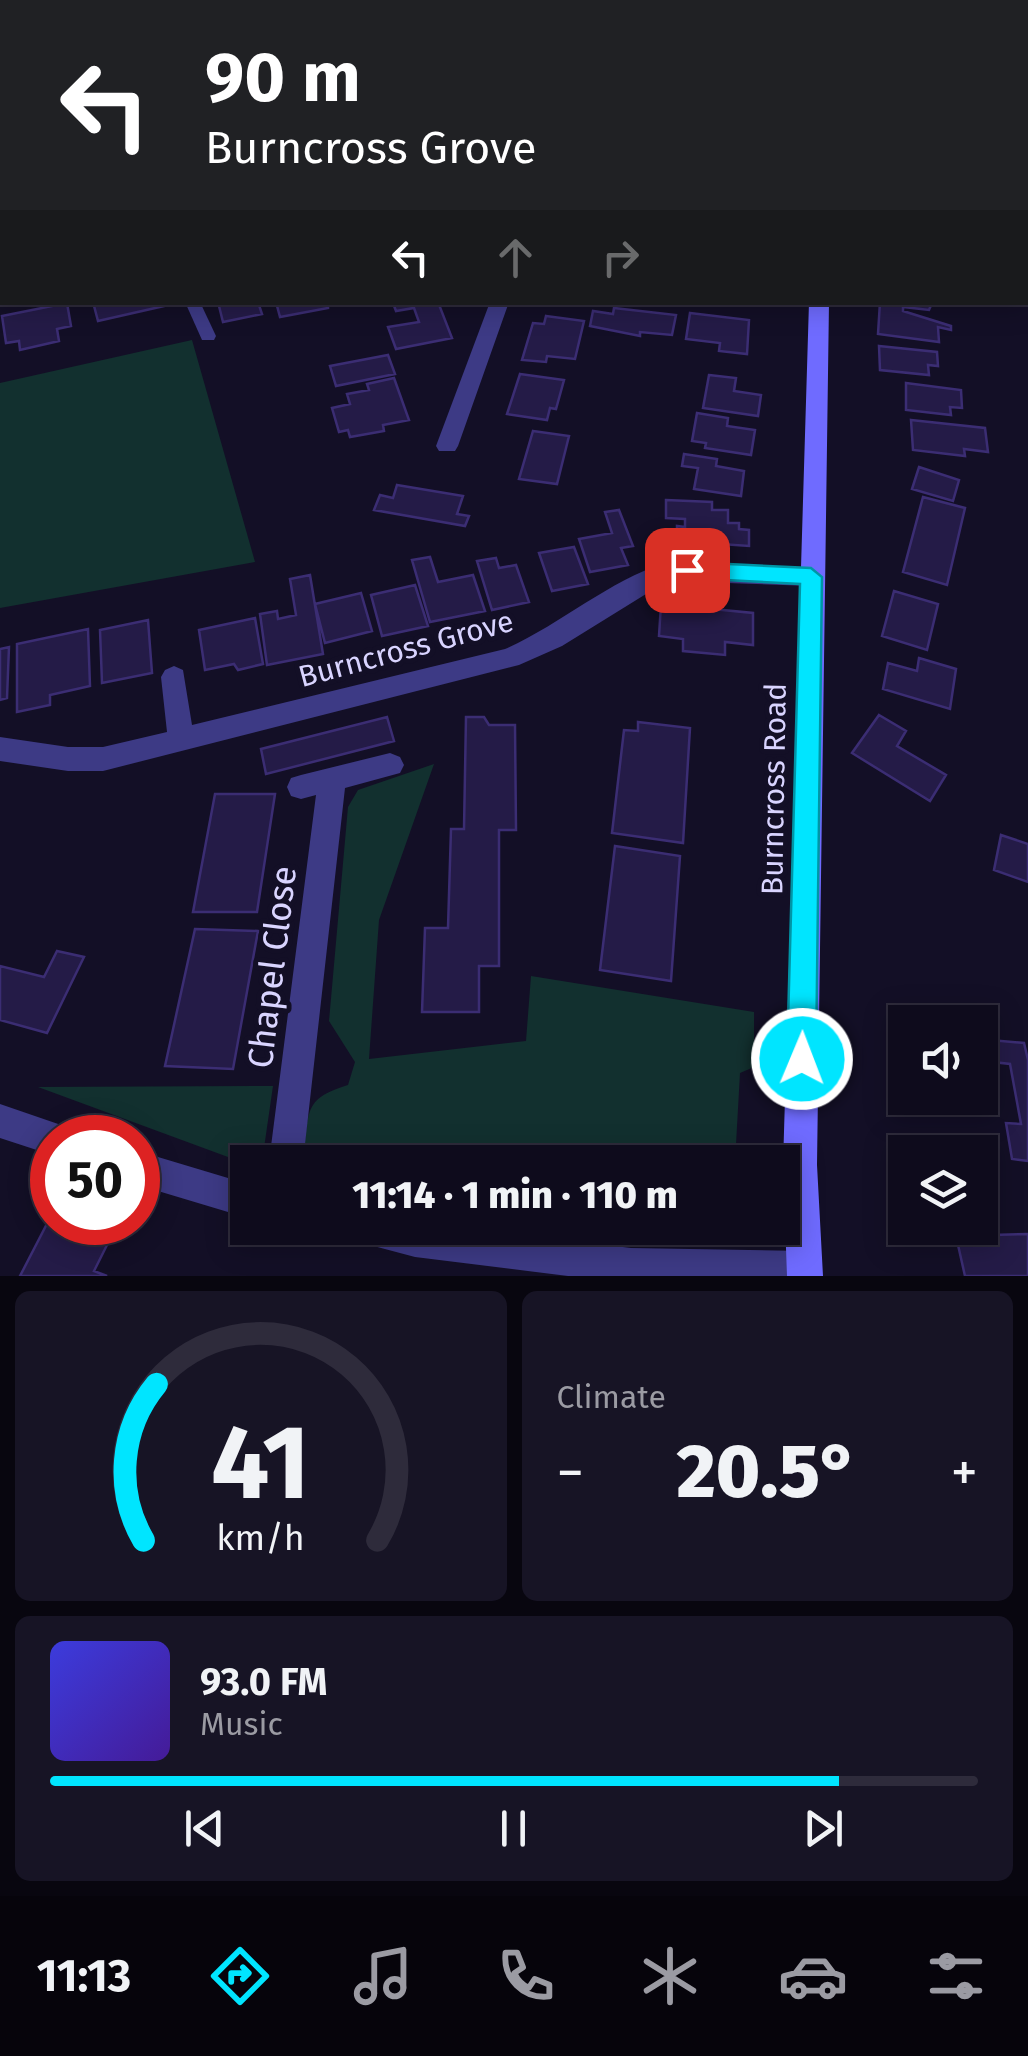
<!DOCTYPE html>
<meta charset="utf-8">
<style>
:root{--surface:#0e0b1c;--page:#171425;--text:#f1f3f6;--muted:#9b9ba3;--line:#2e2b3b;--accent:#00e5ff}
body{margin:0;font-family:"Fira Sans",sans-serif;background:var(--page);color:var(--text);height:100vh;display:flex;flex-direction:column;font-size:38px;white-space:nowrap}
*{box-sizing:border-box;margin:0}
p{font-size:32px;color:var(--muted)}
.icon{flex:none;width:55px;height:55px;fill:none;stroke:currentColor;stroke-width:2;stroke-linecap:round;stroke-linejoin:round}
.map{position:relative;height:1276px;overflow:hidden}
.details{display:flex;flex-direction:column;gap:15px;padding:15px;background:#08060f;flex:1}
.details>*{flex:none}
.guide{position:absolute;left:0px;top:0px;width:1030px;height:305px;box-shadow:0 5px 25px #0003,0 0 0 2px var(--line);background:#202124;color:#fff;overflow:hidden}
.fabs{position:absolute;left:888px;top:1005px;display:grid;gap:20px}
.fabs a{display:grid;place-items:center;width:110px;height:110px;border-radius:0px;background:var(--surface);box-shadow:0 5px 25px #0003,0 0 0 2px var(--line);font-size:50px}
.speed{position:absolute;left:30px;top:1115px;display:flex;gap:20px;font-size:50px;font-weight:700;text-align:center}
.speed>*{display:grid;place-content:center;width:130px;height:130px;border-radius:50%;background:var(--surface);box-shadow:0 5px 25px #0003,0 0 0 2px var(--line);line-height:1}
.speed .limit{border:15px solid #d22;background:#fff;color:#111}
.pin{position:absolute;display:grid;place-items:center;width:85px;height:85px;color:#fff;margin:-42px;border-radius:20px;box-shadow:0 5px 15px #0006}
.me{position:absolute;width:110px;margin:-55px;rotate:1deg;stroke-linejoin:round;filter:drop-shadow(0 0 8px #0008)}
.turn{display:flex;align-items:center;gap:35px;height:210px;padding:0 40px;font-size:45px}
.turn .icon{width:130px;height:130px;stroke-width:2.5}
.turn b{display:block;font-size:70px;line-height:85px}
.lanes{display:flex;align-items:center;height:95px;padding:0 40px;background:#0003;justify-content:center;gap:50px;direction:ltr}
.lanes .off{opacity:.35}
.big{font-size:75px;font-weight:800;line-height:1.1}
.details .widget{flex:1;display:flex;flex-direction:column;justify-content:center;gap:15px;min-width:0;padding:0 35px;border-radius:15px;background:var(--page)}
.details .dial{align-items:center;gap:0}
.dial svg{height:260px;overflow:visible;fill:none;stroke:var(--line);stroke-width:7;stroke-linecap:round;text-anchor:middle}
.dial text{fill:var(--text);stroke:none}
.song{display:flex;align-items:center;gap:30px}
.cover{width:120px;height:120px;border-radius:15px;background:linear-gradient(135deg,hsl(240 70% 55%),hsl(260 70% 35%))}
.played{height:10px;border-radius:5px;background:linear-gradient(90deg,var(--accent) 85%,var(--line) 85%)}
.keys{display:flex;justify-content:space-around;direction:ltr}
.heat{display:flex;justify-content:space-between;align-items:center;font-size:55px;direction:ltr}
.details .tiles{flex:1;display:grid;gap:15px;grid-template-columns:1fr 1fr}
.widget:last-child{grid-column:span 2}
.trip{position:absolute;left:230px;top:1145px;width:570px;height:100px;border-radius:0px;background:var(--surface);box-shadow:0 5px 25px #0003,0 0 0 2px var(--line);font-weight:800;line-height:100px;text-align:center}
.menu{display:flex;height:160px;justify-content:space-around;align-items:center;background:#06040b;color:var(--muted)}
.menu .icon{width:70px;height:70px}
.menu .current{color:var(--accent)}
.menu b{font-size:45px;color:var(--text)}
.map>svg:first-child{display:block}
</style>
<div class="map">
<svg width="1028" height="1276" viewBox="0 0 1028 1276">
<rect width="100%" height="100%" fill="#130f26"/>
<path fill="#12302f" d="M 192,340 L 255,562 L 0,608 L 0,383 Z
M 434,764 L 379,920 L 369,1059 L 526,1041 L 531,976 L 754,1012 L 754,1067 L 740,1073 L 735,1162 L 321,1162 L 304,1151 C 309,1110 305,1098 348,1085 L 355,1062 L 329,1021 L 348,807 L 358,790 Z
M 273,1086 L 264,1148 L 252,1161 L 228,1157 L 38,1087 Z"/>
<path fill="#241b47" stroke="#3b2d73" stroke-width="2.5" d="M 93,302 L 163,302 L 164,306 L 98,321 Z
M 218,302 L 258,302 L 262,314 L 223,322 Z
M 276,302 L 328,302 L 328,308 L 280,317 Z
M 379,302 L 438,302 L 452,338 L 396,349 L 388,327 L 419,322 L 414,308 L 396,311 L 393,303 Z
M 880,302 L 939,302 L 932,303 L 929,310 L 903,307 L 903,311 L 951,326 L 951,330 L 938,327 L 939,342 L 878,334 Z
M 67,303 L 71,326 L 57,329 L 59,341 L 20,350 L 19,341 L 6,343 L 2,316 Z
M 614,308 L 676,315 L 672,335 L 640,332 L 640,336 L 590,326 L 593,311 L 613,314 Z
M 690,313 L 749,320 L 747,354 L 719,351 L 720,343 L 686,339 Z
M 546,316 L 584,321 L 575,359 L 547,356 L 546,362 L 522,360 L 533,323 L 544,324 Z
M 879,346 L 937,352 L 938,366 L 928,365 L 929,375 L 880,370 Z
M 388,355 L 395,374 L 336,386 L 330,366 Z
M 520,374 L 564,380 L 556,409 L 550,408 L 547,420 L 507,414 Z
M 709,375 L 736,378 L 734,391 L 761,395 L 758,416 L 703,408 Z
M 394,378 L 409,420 L 383,425 L 384,431 L 350,437 L 348,430 L 339,432 L 332,408 L 350,404 L 347,394 L 369,390 L 367,384 Z
M 906,383 L 961,390 L 962,408 L 950,407 L 951,415 L 906,410 Z
M 697,413 L 728,418 L 727,426 L 755,430 L 751,455 L 705,448 L 706,443 L 692,441 Z
M 911,420 L 985,428 L 988,452 L 964,449 L 965,456 L 913,450 Z
M 533,431 L 569,436 L 557,484 L 519,479 Z
M 684,454 L 717,459 L 716,466 L 744,471 L 741,496 L 694,489 L 698,468 L 682,466 Z
M 919,467 L 959,480 L 953,501 L 912,489 Z
M 397,485 L 463,496 L 457,514 L 469,516 L 465,526 L 374,510 L 380,495 L 393,498 Z
M 923,497 L 965,508 L 947,585 L 903,572 Z
M 666,500 L 712,502 L 712,510 L 728,510 L 728,523 L 739,523 L 739,529 L 749,530 L 749,546 L 677,541 L 677,526 L 685,527 L 685,519 L 666,518 Z
M 619,510 L 633,546 L 621,548 L 628,565 L 590,572 L 579,539 L 612,533 L 605,512 Z
M 574,547 L 588,584 L 552,591 L 539,553 Z
M 430,557 L 438,582 L 473,575 L 485,611 L 430,622 L 412,560 Z
M 496,558 L 499,568 L 516,565 L 529,602 L 492,610 L 477,561 Z
M 310,575 L 323,654 L 267,665 L 260,614 L 277,611 L 278,619 L 296,615 L 290,579 Z
M 415,585 L 428,626 L 382,636 L 371,595 Z
M 894,591 L 938,604 L 927,650 L 882,636 Z
M 361,593 L 372,631 L 325,643 L 315,604 Z
M 661,604 L 753,613 L 753,645 L 725,642 L 725,655 L 683,651 L 683,639 L 659,636 Z
M 255,618 L 263,664 L 238,670 L 234,664 L 205,670 L 199,630 Z
M 148,620 L 152,673 L 102,683 L 100,630 Z
M 88,629 L 90,686 L 50,695 L 50,705 L 17,712 L 17,644 Z
M 9,647 L 7,698 L 0,700 L 0,649 Z
M 919,658 L 956,669 L 950,709 L 883,689 L 888,663 L 917,671 Z
M 879,715 L 906,731 L 897,746 L 946,775 L 930,801 L 852,753 Z
M 387,717 L 394,741 L 266,774 L 261,749 Z
M 466,717 L 484,717 L 489,725 L 515,725 L 516,830 L 499,830 L 499,966 L 479,966 L 479,1012 L 422,1012 L 425,928 L 448,928 L 451,829 L 464,829 Z
M 638,722 L 690,728 L 683,843 L 612,833 L 624,730 L 638,731 Z
M 215,794 L 275,794 L 257,912 L 193,912 Z
M 1001,835 L 1028,844 L 1028,882 L 994,870 Z
M 615,846 L 680,856 L 671,981 L 600,970 Z
M 195,929 L 258,931 L 233,1069 L 165,1066 Z
M 57,951 L 84,957 L 47,1033 L 0,1020 L 0,966 L 44,977 Z
M 990,1040 L 1024,1043 L 1028,1060 L 1028,1161 L 1012,1159 L 1006,1123 L 1021,1124 L 1010,1064 L 993,1062 Z
M 52,1214 L 52,1222 L 81,1222 L 112,1235 L 94,1271 L 107,1276 L 20,1276 Z
M 1028,1234 L 1028,1276 L 965,1276 L 956,1236 Z"/>
<g fill="none" stroke-linecap="round" stroke-linejoin="round">
<path fill="#3d3a85" fill-rule="evenodd" d="M 185,302 L 200,302 L 216,336 L 214,340 L 202,340 Z"/>
<path fill="#3d3a85" fill-rule="evenodd" d="M 0,128 L 2,128 L 2,138 L 0,138 Z
M 2,280 L 2,292 L 0,293 L 0,281 Z
M 490,302 L 509,302 L 458,446 L 455,451 L 439,451 L 436,446 Z
M 665,563 L 811,568 L 819,571 L 823,577 L 819,583 L 811,586 L 667,581 L 562,646 L 519,665 L 103,771 L 68,771 L 0,761 L 0,737 L 68,747 L 103,747 L 167,732 L 161,677 L 165,670 L 174,666 L 183,670 L 192,725 L 505,649 C 560,625 608,581 665,563 Z
M 390,753 L 400,757 L 404,765 L 400,773 L 345,788 L 303,1162 L 269,1162 L 316,795 L 301,799 L 291,796 L 287,787 L 291,778 L 301,775 Z
M 0,1104 L 64,1126 L 69,1138 L 52,1138 L 52,1155 L 0,1138 Z
M 138,1151 L 248,1184 L 248,1218 L 138,1185 Z
M 345,1228 L 465,1228 L 631,1248 L 804,1251 L 817,1256 L 822,1269 L 819,1276 L 568,1276 L 415,1257 L 351,1240 Z"/>
<path fill="#6f6bff" fill-rule="evenodd" d="M 818,0 L 832,0 L 832,2 L 818,2 Z
M 809,302 L 829,302 L 817,1165 L 823,1276 L 787,1276 L 783,1165 Z"/>
</g>
<path fill="#00e5ff" stroke="#0095a6" stroke-width="2.5" d="M 687,562 L 811,568 L 822,577 L 816,1059 L 812,1069 L 802,1073 L 791,1069 L 787,1059 L 800,584 L 687,578 L 676,570 Z"/>
<g text-anchor="middle" dominant-baseline="central" stroke-width="10" stroke-linejoin="round" paint-order="stroke">
<g font-size="30" fill="#d9d4ff" stroke="#130f26">
<text transform="translate(406 649) rotate(-15)">Burncross Grove</text>
<text transform="translate(774 789) rotate(-89)">Burncross Road</text>
</g>
<g font-size="35" fill="#d9d4ff" stroke="#130f26">
<text transform="translate(272 967) rotate(-83)">Chapel Close</text>
</g>
</g>
</svg>
<div class="fabs">
<a><svg class="icon" aria-label="sound" viewBox="0 0 24 24"><path d="M4 9h4l5-4v14l-5-4H4zM17 9q2 3 0 6"/></svg></a>
<a><svg class="icon" aria-label="layers" viewBox="0 0 24 24"><path d="M12 4l9 5-9 5-9-5zM3 14l9 5 9-5"/></svg></a>
</div>
<div class="speed"><div class="limit">50</div></div>
<div class="pin" style="left:687px;top:570px;background:#d93025"><svg class="icon" aria-label="arrive" viewBox="0 0 24 24"><path d="M6 21V4h12l-3 4 3 4H6"/></svg></div>
<svg class="me" style="left:802px;top:1059px" viewBox="-20 -20 40 40"><circle r="17" fill="#00e5ff" stroke="#fff" stroke-width="3"/><path d="M0-11L8 9 0 5-8 9z" fill="#fff"/></svg>
<div class="trip">11:14 · 1 min · 110 m</div>
<div class="guide">
<div class="turn"><svg class="icon" aria-label="left" viewBox="0 0 24 24"><path d="M17 20v-9H6M10 6l-5 5 5 5"/></svg><div><b>90 m</b>Burncross Grove</div></div>
<div class="lanes"><svg class="icon" aria-label="left" viewBox="0 0 24 24"><path d="M17 20v-9H6M10 6l-5 5 5 5"/></svg><svg class="icon off" aria-label="ahead" viewBox="0 0 24 24"><path d="M12 20V5M6 11l6-6 6 6"/></svg><svg class="icon off" aria-label="right" viewBox="0 0 24 24"><path d="M7 20v-9h11M14 6l5 5-5 5"/></svg></div>
</div>
</div>
<section class="details">
<div class="tiles">
<div class="widget dial"><svg viewBox="0 0 100 80">
<path d="M14 69A42 42 0 1 1 86 69"/>
<path d="M14 69A42 42 0 0 1 18 21" stroke="#00e5ff"/>
<text x="50" y="56" font-size="32" font-weight="700">41</text>
<text x="50" y="72" font-size="11">km/h</text>
</svg></div>
<div class="widget"><p>Climate</p>
<div class="heat"><a>−</a><b class="big">20.5°</b><a>+</a></div>
</div>
<div class="widget">
<div class="song"><i class="cover"></i><div><b>93.0 FM</b><p>Music</p></div></div>
<div class="played"></div>
<div class="keys"><svg class="icon" aria-label="previous" viewBox="0 0 24 24"><path d="M18 5L8 12l10 7zM5 5v14"/></svg><svg class="icon" aria-label="pause" viewBox="0 0 24 24"><path d="M8 5v14M16 5v14"/></svg><svg class="icon" aria-label="next" viewBox="0 0 24 24"><path d="M6 5l10 7-10 7zM19 5v14"/></svg></div>
</div>
</div>
</section>
<nav class="menu">
<b>11:13</b>
<svg class="icon current" aria-label="directions" viewBox="0 0 24 24"><path d="M12 3l9 9-9 9-9-9zM9 14v-3h6M13 9l2 2-2 2"/></svg>
<svg class="icon" aria-label="music" viewBox="0 0 24 24"><path d="M9 18V5l10-2v13"/><circle cx="6" cy="18" r="3"/><circle cx="16" cy="16" r="3"/></svg>
<svg class="icon" aria-label="phone" viewBox="0 0 24 24"><path d="M5 4h4l2 5-3 2q2 4 5 5l2-3 5 2v4C11 20 4 13 5 4z"/></svg>
<svg class="icon" aria-label="climate" viewBox="0 0 24 24"><path d="M12 3v18M4 7l16 10M4 17L20 7"/></svg>
<svg class="icon" aria-label="car" viewBox="0 0 24 24"><path d="M5 17H2v-5l4-1 3-4h7l3 4 3 1v5h-3M9 17h6M6 11h13"/><circle cx="7" cy="17" r="2"/><circle cx="17" cy="17" r="2"/></svg>
<svg class="icon" aria-label="filters" viewBox="0 0 24 24"><path d="M4 7h16M4 17h16"/><circle cx="9" cy="7" r="2"/><circle cx="15" cy="17" r="2"/></svg>
</nav>
